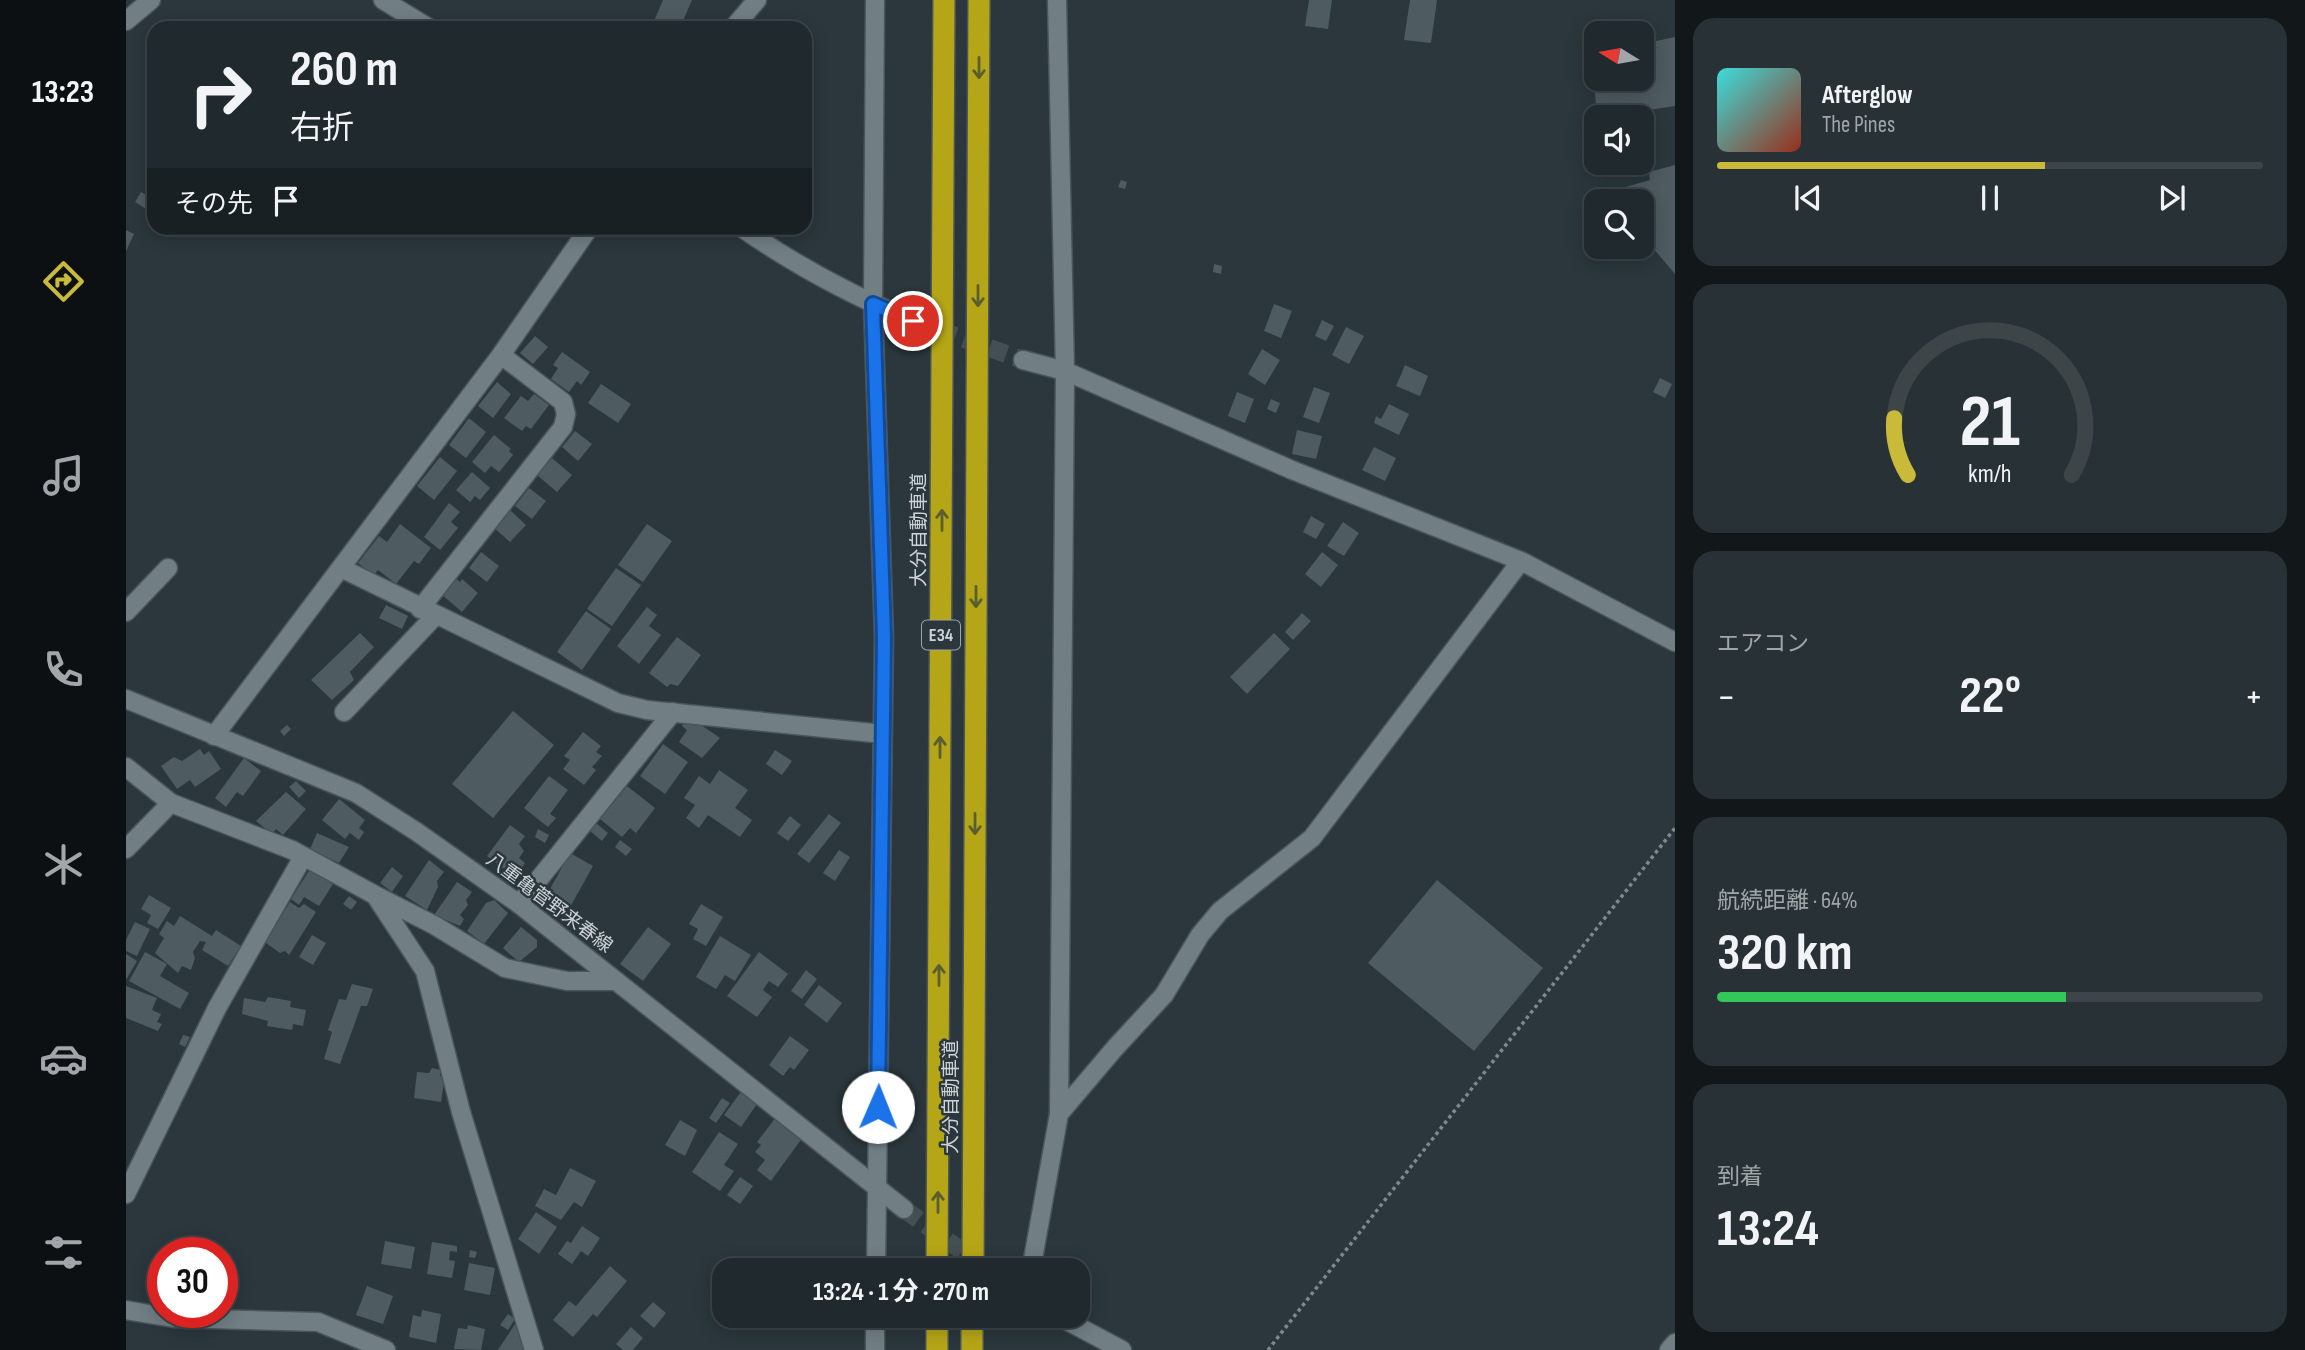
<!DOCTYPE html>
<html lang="ja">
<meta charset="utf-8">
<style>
:root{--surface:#20292d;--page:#283135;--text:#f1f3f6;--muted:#a2a6aa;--line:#3d4549;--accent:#c9ba3a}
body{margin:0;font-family:"Sofia Sans Condensed","Noto Sans JP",sans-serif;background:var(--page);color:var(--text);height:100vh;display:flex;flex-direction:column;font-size:26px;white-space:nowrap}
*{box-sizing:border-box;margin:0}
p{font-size:23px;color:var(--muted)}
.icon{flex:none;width:38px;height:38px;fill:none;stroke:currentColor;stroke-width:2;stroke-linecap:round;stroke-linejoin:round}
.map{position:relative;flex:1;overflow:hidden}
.details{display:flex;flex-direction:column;gap:18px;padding:18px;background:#121719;width:630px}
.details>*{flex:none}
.banner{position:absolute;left:21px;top:21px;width:665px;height:214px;border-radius:21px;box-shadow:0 4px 18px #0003,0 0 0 2px var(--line);background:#20292d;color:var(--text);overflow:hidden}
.needle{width:46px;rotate:281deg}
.fabs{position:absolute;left:1458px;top:21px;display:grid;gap:14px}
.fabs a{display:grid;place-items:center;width:70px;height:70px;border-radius:14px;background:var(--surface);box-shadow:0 4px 18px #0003,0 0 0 2px var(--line);font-size:35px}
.speed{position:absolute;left:21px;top:1237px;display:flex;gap:14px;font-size:35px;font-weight:700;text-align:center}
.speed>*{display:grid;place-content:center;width:91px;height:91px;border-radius:50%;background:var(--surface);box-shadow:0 4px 18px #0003,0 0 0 2px var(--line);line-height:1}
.speed .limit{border:10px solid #d22;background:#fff;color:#111}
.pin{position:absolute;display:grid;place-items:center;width:60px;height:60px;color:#fff;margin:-30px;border:4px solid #fff;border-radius:50%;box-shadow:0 2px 7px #0007}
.me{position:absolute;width:77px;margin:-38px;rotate:1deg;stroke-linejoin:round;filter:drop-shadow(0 0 5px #0008)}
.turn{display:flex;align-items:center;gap:24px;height:147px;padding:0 28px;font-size:32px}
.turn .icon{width:91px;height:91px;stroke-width:2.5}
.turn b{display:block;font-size:49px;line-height:60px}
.then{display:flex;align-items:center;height:66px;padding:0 28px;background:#0003;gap:14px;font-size:26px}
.big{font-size:52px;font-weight:700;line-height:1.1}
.details .tile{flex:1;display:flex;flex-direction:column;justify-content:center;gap:10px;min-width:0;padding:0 24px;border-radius:21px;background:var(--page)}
.details .dial{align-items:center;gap:0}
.dial svg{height:182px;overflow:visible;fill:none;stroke:var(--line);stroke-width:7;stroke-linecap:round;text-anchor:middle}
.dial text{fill:var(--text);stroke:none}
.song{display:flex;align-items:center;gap:21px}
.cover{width:84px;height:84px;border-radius:10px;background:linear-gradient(135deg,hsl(180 70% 55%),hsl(10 70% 35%))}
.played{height:7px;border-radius:4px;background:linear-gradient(90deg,var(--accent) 60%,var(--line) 60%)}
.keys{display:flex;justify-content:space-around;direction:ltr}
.heat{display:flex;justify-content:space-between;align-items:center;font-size:38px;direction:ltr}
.charge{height:10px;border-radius:5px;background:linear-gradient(90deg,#34c759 64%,var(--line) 0)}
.trip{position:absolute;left:586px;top:1258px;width:378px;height:70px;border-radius:21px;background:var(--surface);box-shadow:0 4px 18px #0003,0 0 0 2px var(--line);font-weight:700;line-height:70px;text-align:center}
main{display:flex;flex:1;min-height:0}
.dock{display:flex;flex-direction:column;width:126px;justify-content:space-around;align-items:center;background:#0d1012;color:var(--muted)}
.dock .icon{width:49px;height:49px}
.dock .selected{color:var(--accent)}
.dock b{font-size:32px;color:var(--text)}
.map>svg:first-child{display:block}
</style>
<main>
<nav class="dock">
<b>13:23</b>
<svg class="icon selected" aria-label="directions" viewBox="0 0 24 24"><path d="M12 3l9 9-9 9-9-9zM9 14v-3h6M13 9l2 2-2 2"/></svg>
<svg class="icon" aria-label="music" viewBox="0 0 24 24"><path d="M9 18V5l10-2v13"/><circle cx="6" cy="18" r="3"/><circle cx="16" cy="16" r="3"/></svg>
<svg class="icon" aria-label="phone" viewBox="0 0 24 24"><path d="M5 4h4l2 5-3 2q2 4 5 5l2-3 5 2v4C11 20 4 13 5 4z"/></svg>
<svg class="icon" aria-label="climate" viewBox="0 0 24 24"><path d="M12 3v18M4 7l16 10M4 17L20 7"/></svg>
<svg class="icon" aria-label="car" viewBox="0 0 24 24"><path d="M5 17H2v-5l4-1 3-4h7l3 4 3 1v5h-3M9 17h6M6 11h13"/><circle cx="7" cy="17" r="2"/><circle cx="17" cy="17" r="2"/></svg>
<svg class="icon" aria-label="filters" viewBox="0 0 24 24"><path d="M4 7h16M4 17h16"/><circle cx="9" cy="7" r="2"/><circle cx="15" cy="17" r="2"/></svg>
</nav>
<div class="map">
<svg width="1549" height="1350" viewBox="0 0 1549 1350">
<rect width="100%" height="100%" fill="#2b373c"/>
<path fill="#4e5b60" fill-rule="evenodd" d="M 537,0 L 566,0 L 554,28 L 525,28 Z
M 1183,0 L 1206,0 L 1202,29 L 1179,26 Z
M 1284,0 L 1311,0 L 1305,43 L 1278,40 Z
M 1549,37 L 1549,106 L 1523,110 L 1527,164 L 1470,176 L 1460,111 L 1470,106 L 1468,79 L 1516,79 L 1516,44 ZM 1470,117 L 1516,117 L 1516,163 L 1470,163 Z
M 1470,53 L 1470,76 L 1468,76 L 1467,54 Z
M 1549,165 L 1549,274 L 1516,235 L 1516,201 L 1487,201 L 1479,193 L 1524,180 L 1523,172 Z
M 995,180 L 1001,182 L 999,189 L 992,187 Z
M 15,192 L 28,199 L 28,214 L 9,202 Z
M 0,230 L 8,234 L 0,251 Z
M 1088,264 L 1096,266 L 1095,274 L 1087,272 Z
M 1148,304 L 1166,311 L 1155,338 L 1138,331 Z
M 1196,320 L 1208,326 L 1200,341 L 1189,336 Z
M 1220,327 L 1238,336 L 1223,364 L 1206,355 Z
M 409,336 L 422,347 L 407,364 L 394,353 Z
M 1136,349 L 1154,360 L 1139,385 L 1122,374 Z
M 436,352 L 464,372 L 455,385 L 451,381 L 443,392 L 425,379 L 432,368 L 427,365 Z
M 1279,365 L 1302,376 L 1294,396 L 1270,386 Z
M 1534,378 L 1546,384 L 1539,398 L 1527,392 Z
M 371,382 L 385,394 L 367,418 L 352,406 Z
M 475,384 L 505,404 L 492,423 L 462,403 Z
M 1188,387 L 1204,393 L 1193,423 L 1177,417 Z
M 1111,392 L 1128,399 L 1119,423 L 1102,416 Z
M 408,394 L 423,405 L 405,429 L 400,426 L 396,431 L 378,418 L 395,396 L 402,401 Z
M 1145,399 L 1154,403 L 1150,413 L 1141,409 Z
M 1263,404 L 1283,414 L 1273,435 L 1248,423 L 1250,416 L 1255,419 Z
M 343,418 L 360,432 L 340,458 L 323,445 Z
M 1171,430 L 1196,436 L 1190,459 L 1166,454 Z
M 449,431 L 466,444 L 452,461 L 436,447 Z
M 368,435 L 385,449 L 383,451 L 387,455 L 373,472 L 365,466 L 359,473 L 346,462 Z
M 1248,447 L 1270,458 L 1259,481 L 1236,470 Z
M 314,457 L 331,471 L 308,500 L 291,486 Z
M 426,458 L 446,475 L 431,492 L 411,475 Z
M 346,472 L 364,488 L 354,500 L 349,496 L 344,502 L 330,490 Z
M 403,488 L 420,501 L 406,519 L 389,506 Z
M 323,503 L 334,512 L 325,522 L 332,528 L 314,550 L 298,537 Z
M 383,509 L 400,525 L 384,542 L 367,527 Z
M 1185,516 L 1199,524 L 1190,539 L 1177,532 Z
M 1217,522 L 1233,533 L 1218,556 L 1201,546 Z
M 274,524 L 305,548 L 293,564 L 288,561 L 270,584 L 252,570 L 248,575 L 232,563 L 253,536 L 261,542 Z
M 521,524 L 546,541 L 517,582 L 492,565 Z
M 355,552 L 373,566 L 361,582 L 343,568 Z
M 1196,552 L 1212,565 L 1195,587 L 1179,574 Z
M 490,568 L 515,585 L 486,626 L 461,609 Z
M 329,578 L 334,582 L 336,579 L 352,593 L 336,612 L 315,594 Z
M 260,605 L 282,616 L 276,629 L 253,618 Z
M 521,607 L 531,615 L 523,626 L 535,635 L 513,664 L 491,646 Z
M 460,611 L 485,629 L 456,670 L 431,652 Z
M 1176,613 L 1185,621 L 1167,640 L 1159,632 Z
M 234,633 L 248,647 L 224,672 L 228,680 L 206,700 L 185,680 Z
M 1148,633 L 1164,649 L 1121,694 L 1104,677 Z
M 551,637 L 575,655 L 552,686 L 544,684 L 541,687 L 523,673 Z
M 387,711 L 428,745 L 367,818 L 326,784 Z
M 562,716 L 594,738 L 576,758 L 553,742 L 561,730 L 556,726 Z
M 161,725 L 165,729 L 158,736 L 154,731 Z
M 457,732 L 475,746 L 470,752 L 476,756 L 466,767 L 470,770 L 458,785 L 437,769 L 444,760 L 438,756 Z
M 537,744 L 562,762 L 539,794 L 514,776 Z
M 74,749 L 78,755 L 83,751 L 95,769 L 69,787 L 64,780 L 51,789 L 35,766 L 48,757 L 56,761 Z
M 649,750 L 666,761 L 656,775 L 640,764 Z
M 118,758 L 135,771 L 117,796 L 111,792 L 100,807 L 89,798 Z
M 593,770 L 622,790 L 609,808 L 626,820 L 614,837 L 582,815 L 573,828 L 560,818 L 569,805 L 558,798 L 573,776 L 584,784 Z
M 423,776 L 442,790 L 424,814 L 430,818 L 422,827 L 398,808 Z
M 170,781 L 180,791 L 173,798 L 163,787 Z
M 501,786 L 529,808 L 510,833 L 504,828 L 496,837 L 474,819 Z
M 160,792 L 180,809 L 157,835 L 150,829 L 146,834 L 130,821 Z
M 213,799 L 239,820 L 233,828 L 238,832 L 233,840 L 224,833 L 219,839 L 196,820 Z
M 703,814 L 715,823 L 683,863 L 671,854 Z
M 664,816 L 675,825 L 662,841 L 651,833 Z
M 470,823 L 482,833 L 476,841 L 464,831 Z
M 384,825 L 399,836 L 393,844 L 398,851 L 393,858 L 399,863 L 389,877 L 361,856 Z
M 412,829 L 423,835 L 419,843 L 409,837 Z
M 191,833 L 223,847 L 213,863 L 184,849 Z
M 494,840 L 506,849 L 500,856 L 489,847 Z
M 713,850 L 724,857 L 709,881 L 697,873 Z
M 444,853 L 467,866 L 443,909 L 420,896 Z
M 303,860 L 318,872 L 311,881 L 312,887 L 301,910 L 279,896 Z
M 266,867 L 277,876 L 266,892 L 254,883 Z
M 184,869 L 207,884 L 193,906 L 178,897 L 173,905 L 165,899 Z
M 1311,880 L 1417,968 L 1348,1051 L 1242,963 Z
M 331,882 L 346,892 L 340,900 L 342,905 L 334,915 L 338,919 L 334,926 L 308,915 Z
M 23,895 L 45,908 L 32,929 L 21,923 L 25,915 L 15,909 Z
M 223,896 L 231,902 L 225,910 L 217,904 Z
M 368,900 L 382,913 L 358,944 L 341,931 L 360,903 Z
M 164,902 L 173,908 L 178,904 L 190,912 L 163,955 L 159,951 L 154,953 L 136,940 L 147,920 L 152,921 Z
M 575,904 L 597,917 L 580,946 L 567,939 L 572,929 L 563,924 Z
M 54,916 L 86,936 L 90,930 L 115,946 L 102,966 L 76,950 L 80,942 L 74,941 L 67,952 L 69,958 L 65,970 L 56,966 L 52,973 L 29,953 L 38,938 L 33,934 L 41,921 L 48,926 Z
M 9,922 L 24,929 L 11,956 L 0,951 L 0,940 Z
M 395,927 L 411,940 L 411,947 L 393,962 L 377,948 Z
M 522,927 L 545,944 L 517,981 L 494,964 Z
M 186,935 L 200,943 L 187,965 L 173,957 Z
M 594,936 L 625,955 L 609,981 L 599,975 L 590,989 L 570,977 Z
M 19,952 L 41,964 L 34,976 L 63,993 L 54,1009 L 3,981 Z
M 633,952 L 662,974 L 652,987 L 643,981 L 637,990 L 646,997 L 631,1017 L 601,996 Z
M 0,954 L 11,961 L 0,980 Z
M 680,970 L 691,979 L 676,999 L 665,991 Z
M 226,984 L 247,989 L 241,1006 L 235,1006 L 214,1064 L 198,1059 L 206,1032 L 202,1030 L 213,999 L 220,1000 Z
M 693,985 L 716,1003 L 701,1023 L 678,1005 Z
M 0,986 L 31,998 L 26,1010 L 35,1014 L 31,1022 L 36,1024 L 32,1031 L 0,1018 Z
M 142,997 L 165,1001 L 164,1007 L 180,1010 L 177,1026 L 167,1024 L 166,1030 L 141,1026 L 142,1021 L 116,1014 L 118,998 L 139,1002 Z
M 57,1035 L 64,1037 L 59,1047 L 53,1044 Z
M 664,1036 L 683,1050 L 668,1070 L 664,1067 L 657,1076 L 643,1065 Z
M 306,1068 L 315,1070 L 314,1076 L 319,1075 L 315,1102 L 288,1098 L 291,1072 L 303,1073 Z
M 617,1089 L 633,1101 L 615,1127 L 598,1115 Z
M 596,1098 L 604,1103 L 590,1123 L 583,1118 Z
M 650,1117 L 677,1137 L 645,1181 L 631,1170 L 639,1160 L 629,1152 L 635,1145 L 631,1142 Z
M 554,1120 L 571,1130 L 559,1156 L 539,1145 Z
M 593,1132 L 612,1144 L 598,1165 L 608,1171 L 594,1191 L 566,1172 Z
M 444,1168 L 470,1181 L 456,1207 L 448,1202 L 435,1220 L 409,1206 L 418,1189 L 430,1195 Z
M 614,1177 L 627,1186 L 614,1204 L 601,1195 Z
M 410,1212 L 431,1227 L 413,1254 L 392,1239 Z
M 456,1226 L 474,1238 L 462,1256 L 455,1251 L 446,1264 L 432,1254 L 441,1241 L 445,1243 Z
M 259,1241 L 289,1247 L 285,1269 L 255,1264 Z
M 306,1242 L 331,1246 L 331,1252 L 324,1251 L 323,1260 L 329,1261 L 326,1278 L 301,1274 Z
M 344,1250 L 351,1252 L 349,1258 L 343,1257 Z
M 343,1263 L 369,1268 L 364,1295 L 338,1290 Z
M 484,1266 L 501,1281 L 471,1317 L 467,1314 L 447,1337 L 427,1320 L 443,1301 L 450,1306 Z
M 241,1286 L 267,1296 L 257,1324 L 230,1315 Z
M 527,1302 L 540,1313 L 528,1328 L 514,1316 Z
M 296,1310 L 315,1314 L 310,1343 L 283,1337 L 287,1315 L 295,1317 Z
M 382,1314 L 389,1319 L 382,1330 L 374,1325 Z
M 393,1318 L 404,1350 L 372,1350 Z
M 342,1325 L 359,1329 L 355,1350 L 328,1349 L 332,1328 L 341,1329 Z
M 505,1327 L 517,1338 L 507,1350 L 497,1350 L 490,1344 Z"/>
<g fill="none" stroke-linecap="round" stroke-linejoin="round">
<path stroke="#434f53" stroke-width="18" stroke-dasharray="18 9" stroke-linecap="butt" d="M 787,321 L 897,360"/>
<path stroke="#434f53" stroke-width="18" stroke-dasharray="18 9" stroke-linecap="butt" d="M 778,1209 L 862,1270"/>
<g stroke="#4b5559" stroke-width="21">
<path id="minor" d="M 257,0 L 303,28
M 749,0 L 747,304 L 758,637 L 750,1270
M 0,21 L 25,0
M 607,28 L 631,0
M 616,228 C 669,265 727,296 787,321
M 897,360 L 939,371 L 1166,470 L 1395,561 L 1549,642
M 215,568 L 492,703 L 521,710 L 757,734
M 294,609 L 437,427 L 440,414 L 437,402 L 375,355
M 0,612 L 42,568
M 218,712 L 309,616
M 88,736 L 375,355 L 463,228
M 0,767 L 45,803 L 166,850 L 249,895 L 299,971 L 335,1112 L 408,1350
M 0,849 L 45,803
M 249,895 L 308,925 L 379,968 L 441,981 L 490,981
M 393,904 L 547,712
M 933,1114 L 989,1048 L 1038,995 L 1074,935 L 1094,911 L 1186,838 L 1395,561
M 0,1194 L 91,1008 L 177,857
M 905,1270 L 933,1114 L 939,371 L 931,0
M 0,1310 L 47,1318 L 192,1322 L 260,1350
M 749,1350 L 749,1316
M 1543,1350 L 1549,1343"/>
</g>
<g stroke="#4b5559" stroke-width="21">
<path id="secondary" d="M 0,699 L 230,793 L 291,832 L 393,904 L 778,1209
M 932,1316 L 996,1350"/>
</g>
<g stroke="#4b5559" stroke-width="24">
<path id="motorway" d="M 811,1270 L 818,0
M 847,1270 L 853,0
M 811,1350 L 811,1316
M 846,1350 L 846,1316"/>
</g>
<path stroke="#7f888c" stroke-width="3.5" stroke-dasharray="3.5 3.5" stroke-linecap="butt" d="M 1142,1350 L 1549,828"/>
<use href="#minor" stroke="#717f85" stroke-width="18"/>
<use href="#secondary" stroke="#717f85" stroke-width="18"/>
<use href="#motorway" stroke="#b5a617" stroke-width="21"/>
</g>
<defs><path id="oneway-shaft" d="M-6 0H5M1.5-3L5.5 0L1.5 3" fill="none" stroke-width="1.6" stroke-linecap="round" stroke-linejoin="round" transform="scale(1.75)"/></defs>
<g stroke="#5b5e2f">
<use href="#oneway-shaft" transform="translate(853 68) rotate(90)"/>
<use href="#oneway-shaft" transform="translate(852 296) rotate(90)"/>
<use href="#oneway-shaft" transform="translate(816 520) rotate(-90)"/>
<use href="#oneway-shaft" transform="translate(850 597) rotate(90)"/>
<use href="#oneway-shaft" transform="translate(814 747) rotate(-90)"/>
<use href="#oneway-shaft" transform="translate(849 824) rotate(90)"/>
<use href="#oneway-shaft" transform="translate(813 975) rotate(-90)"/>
<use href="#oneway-shaft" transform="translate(812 1202) rotate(-90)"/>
</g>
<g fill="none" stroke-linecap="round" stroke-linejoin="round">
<g stroke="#114b97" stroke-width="18">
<path id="route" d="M 752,1107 L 758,637 L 747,304 L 787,321"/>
</g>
<use href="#route" stroke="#1a73e8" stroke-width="12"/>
</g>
<g text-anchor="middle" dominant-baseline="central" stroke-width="5" stroke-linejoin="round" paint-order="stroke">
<rect fill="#2b373c" stroke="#9ca5a8" stroke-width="2" x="796" y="620.5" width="38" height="29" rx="5"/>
<g font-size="18" font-weight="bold" fill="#cdd4d7">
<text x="815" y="635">E34</text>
</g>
<g font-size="19" fill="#cdd4d7" stroke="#2b373c">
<text transform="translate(793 530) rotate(-90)">大分自動車道</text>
<text transform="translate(423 903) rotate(37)">八重亀菅野来春線</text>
<text transform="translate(825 1097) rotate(-90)">大分自動車道</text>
</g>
</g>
</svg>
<div class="fabs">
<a><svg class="needle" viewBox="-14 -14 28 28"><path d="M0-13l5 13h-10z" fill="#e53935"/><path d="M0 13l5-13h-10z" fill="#a2a6aa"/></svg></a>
<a><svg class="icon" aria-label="sound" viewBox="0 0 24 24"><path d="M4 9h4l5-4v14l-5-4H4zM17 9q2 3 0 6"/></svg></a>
<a><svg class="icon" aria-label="search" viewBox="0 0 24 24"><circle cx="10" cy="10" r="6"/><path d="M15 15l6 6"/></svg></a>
</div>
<div class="speed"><div class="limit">30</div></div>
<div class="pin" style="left:787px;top:321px;background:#d93025"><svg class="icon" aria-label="arrive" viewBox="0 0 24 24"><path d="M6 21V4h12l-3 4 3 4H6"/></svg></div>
<svg class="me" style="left:752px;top:1107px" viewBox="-20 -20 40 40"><circle r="19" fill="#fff"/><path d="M0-13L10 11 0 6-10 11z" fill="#1a73e8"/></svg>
<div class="trip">13:24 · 1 分 · 270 m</div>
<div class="banner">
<div class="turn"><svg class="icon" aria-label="right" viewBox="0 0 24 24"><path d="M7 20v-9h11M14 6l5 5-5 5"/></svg><div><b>260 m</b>右折</div></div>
<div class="then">その先<svg class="icon" aria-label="arrive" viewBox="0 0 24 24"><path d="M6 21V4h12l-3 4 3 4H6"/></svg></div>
</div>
</div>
<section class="details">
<div class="tile">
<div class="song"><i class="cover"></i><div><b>Afterglow</b><p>The Pines</p></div></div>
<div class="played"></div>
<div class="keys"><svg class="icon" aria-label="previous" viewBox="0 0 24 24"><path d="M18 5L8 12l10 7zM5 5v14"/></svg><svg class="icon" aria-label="pause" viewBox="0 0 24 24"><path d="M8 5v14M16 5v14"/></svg><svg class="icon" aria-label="next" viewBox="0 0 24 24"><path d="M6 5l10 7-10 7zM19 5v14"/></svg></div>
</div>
<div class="tile dial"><svg viewBox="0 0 100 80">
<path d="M14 69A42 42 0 1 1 86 69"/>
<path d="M14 69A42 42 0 0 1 8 44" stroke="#c9ba3a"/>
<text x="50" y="56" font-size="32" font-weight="700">21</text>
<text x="50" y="72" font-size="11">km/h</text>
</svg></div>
<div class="tile"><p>エアコン</p>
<div class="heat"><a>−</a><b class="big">22°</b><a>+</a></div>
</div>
<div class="tile"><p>航続距離 · 64%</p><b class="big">320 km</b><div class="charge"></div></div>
<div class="tile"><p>到着</p><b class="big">13:24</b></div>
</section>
</main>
